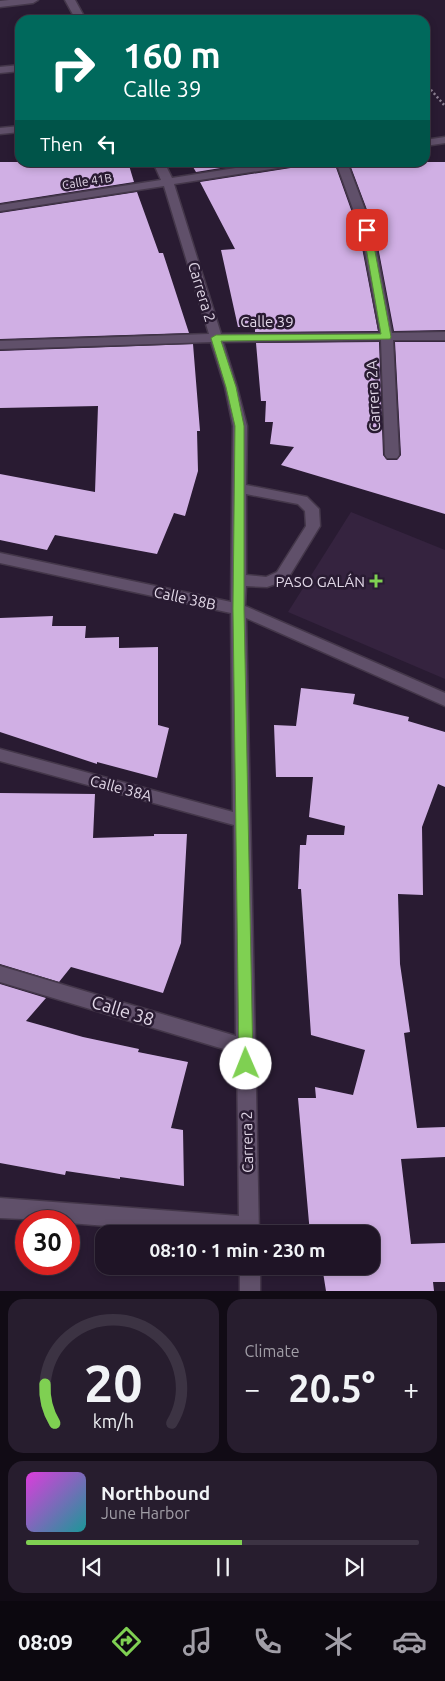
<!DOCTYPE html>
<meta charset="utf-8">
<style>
:root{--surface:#1f1426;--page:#271d2e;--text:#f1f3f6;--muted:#a19ea7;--line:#3c3343;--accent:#7fd052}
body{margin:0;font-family:Ubuntu,sans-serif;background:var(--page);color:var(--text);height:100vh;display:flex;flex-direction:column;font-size:19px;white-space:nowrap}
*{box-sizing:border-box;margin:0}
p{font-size:16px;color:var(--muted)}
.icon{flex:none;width:28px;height:28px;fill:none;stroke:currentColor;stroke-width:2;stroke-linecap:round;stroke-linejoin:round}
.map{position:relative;height:1291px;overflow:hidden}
.sheet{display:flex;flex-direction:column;gap:8px;padding:8px;background:#110b15;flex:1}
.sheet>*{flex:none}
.hud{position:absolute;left:15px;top:15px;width:415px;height:152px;border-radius:15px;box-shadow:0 2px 8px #0003,0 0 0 1px var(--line);background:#00695c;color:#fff;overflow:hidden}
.speed{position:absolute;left:15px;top:1210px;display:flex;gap:10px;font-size:25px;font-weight:700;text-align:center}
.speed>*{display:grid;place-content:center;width:65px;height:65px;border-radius:50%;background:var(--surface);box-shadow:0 2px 8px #0003,0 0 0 1px var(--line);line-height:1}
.speed .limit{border:8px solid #d22;background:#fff;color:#111}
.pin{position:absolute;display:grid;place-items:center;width:42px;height:42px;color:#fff;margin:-21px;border-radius:10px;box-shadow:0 2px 8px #0006}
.me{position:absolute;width:55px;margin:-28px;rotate:359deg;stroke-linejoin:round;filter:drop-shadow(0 0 4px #0008)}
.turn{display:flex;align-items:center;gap:18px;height:105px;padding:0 25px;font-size:22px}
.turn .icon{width:65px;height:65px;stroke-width:2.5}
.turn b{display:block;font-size:35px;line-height:42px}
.then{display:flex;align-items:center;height:48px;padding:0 25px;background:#0003;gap:10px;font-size:19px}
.big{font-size:38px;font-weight:600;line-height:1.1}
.sheet .card{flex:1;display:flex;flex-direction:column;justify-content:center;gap:8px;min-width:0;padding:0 18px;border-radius:15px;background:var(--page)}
.sheet .dial{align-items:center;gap:0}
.dial svg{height:130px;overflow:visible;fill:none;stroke:var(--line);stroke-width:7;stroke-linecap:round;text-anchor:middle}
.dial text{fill:var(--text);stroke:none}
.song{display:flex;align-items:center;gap:15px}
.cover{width:60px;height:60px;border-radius:8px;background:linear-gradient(135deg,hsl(300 70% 55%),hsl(180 70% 35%))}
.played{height:5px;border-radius:2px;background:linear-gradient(90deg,var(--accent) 55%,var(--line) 55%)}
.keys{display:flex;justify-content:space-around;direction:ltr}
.heat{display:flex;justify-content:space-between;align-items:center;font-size:28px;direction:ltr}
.sheet .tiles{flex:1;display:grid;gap:8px;grid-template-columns:1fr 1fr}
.card:last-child{grid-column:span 2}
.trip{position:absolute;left:95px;top:1225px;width:285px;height:50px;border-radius:15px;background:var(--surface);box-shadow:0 2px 8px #0003,0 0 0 1px var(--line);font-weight:600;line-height:50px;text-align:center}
.menu{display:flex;height:80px;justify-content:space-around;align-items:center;background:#0c080f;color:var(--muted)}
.menu .icon{width:35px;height:35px}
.menu .on{color:var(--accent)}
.menu b{font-size:22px;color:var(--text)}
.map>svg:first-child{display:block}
</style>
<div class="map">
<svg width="445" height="1291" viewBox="0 0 445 1291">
<rect width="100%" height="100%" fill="#291b32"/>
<path fill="#35233f" d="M 351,512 L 445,550 L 445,679 L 288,612 Z"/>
<path fill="#d0afe4" d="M 0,162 L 128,162 L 134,182 L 0,203 Z
M 190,162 L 258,162 L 196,172 Z
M 304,162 L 334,162 L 359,232 L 378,331 L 255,332 L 255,327 L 238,327 L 221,250 L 235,249 L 200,182 L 297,167 Z
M 349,162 L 445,162 L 445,330 L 394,331 L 375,231 Z
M 137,192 L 159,253 L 163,253 L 189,333 L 0,339 L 0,213 Z
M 379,342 L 383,455 L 387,460 L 397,460 L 401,455 L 395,342 L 445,342 L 445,514 L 281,465 L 294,447 L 270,444 L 273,422 L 265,422 L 266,401 L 261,401 L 256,343 Z
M 193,344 L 200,431 L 197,431 L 198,471 L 185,516 L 174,513 L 157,554 L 55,535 L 47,550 L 0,540 L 0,474 L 95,492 L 98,406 L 0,408 L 0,351 Z
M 53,616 L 52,626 L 86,626 L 85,638 L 119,637 L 119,648 L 158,647 L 158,725 L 169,728 L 157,778 L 97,762 L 97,764 L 0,732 L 0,618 Z
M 301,688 L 355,694 L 353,704 L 409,717 L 408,721 L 445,732 L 445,787 L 438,784 L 422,827 L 423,895 L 398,894 L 400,964 L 410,1032 L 404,1033 L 417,1128 L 445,1127 L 445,1157 L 401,1159 L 411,1244 L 445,1243 L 445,1282 L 433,1282 L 434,1291 L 326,1291 L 322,1266 L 371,1266 L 371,1234 L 310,1234 L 298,1098 L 316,1098 L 315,1087 L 353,1095 L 365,1050 L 311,1035 L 301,889 L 298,889 L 300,845 L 306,845 L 307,835 L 344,835 L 345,826 L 309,817 L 313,777 L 276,777 L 274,725 L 296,726 Z
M 0,793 L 95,794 L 93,838 L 154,836 L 154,834 L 187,834 L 181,943 L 163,993 L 71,967 L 59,982 L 0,964 Z
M 0,984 L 46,998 L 26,1021 L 83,1037 L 139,1049 L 138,1052 L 188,1062 L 171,1128 L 183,1130 L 184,1186 L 120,1177 L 120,1179 L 66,1171 L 65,1175 L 0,1163 Z"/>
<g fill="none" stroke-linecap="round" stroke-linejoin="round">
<g stroke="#44374a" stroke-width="3">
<path id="minor" d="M 9,0 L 38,0 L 33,3 L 0,7 L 0,1 Z
M 65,0 L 75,0 L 86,20 L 76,20 Z
M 369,16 L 372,17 L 373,20 L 358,20 Z
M 20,65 L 20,71 L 0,73 L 0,67 Z
M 20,126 L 20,132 L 0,134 L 0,128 Z
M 445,137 L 445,143 L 425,146 L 425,140 Z
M 153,162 L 164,162 L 172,178 L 273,162 L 302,162 L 297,165 L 174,184 L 221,334 L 380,333 L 361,231 L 336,162 L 347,162 L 373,231 L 392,333 L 445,332 L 445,340 L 393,340 L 399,455 L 397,458 L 387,458 L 385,455 L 381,340 L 223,342 L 237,387 L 247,426 L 246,485 L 307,497 L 319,509 L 320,526 L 287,580 L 267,587 L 246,586 L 245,606 L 445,693 L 445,706 L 246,618 L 259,1234 L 208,1234 L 69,1223 L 69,1221 L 0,1218 L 0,1198 L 239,1216 L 237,1053 L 0,982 L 0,966 L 236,1036 L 234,825 L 0,761 L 0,749 L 233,812 L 231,613 L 0,563 L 0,553 L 231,602 L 233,426 L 225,387 L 211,342 L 0,349 L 0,341 L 209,334 L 164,186 L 0,211 L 0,205 L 161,180 ZM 246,494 L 298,504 L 305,511 L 306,526 L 277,572 L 266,577 L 246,575 Z
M 240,1266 L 260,1266 L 260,1291 L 240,1291 Z"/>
</g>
<path stroke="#8c8093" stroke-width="2.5" stroke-dasharray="2 2.5" stroke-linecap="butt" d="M 425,83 L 445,106"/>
<use href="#minor" fill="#60506a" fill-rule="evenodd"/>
</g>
<path fill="#7fd052" stroke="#538735" d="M 367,228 L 371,230 L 391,337 L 390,339 L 221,341 L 236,387 L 244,426 L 244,609 L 253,1064 L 251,1069 L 246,1071 L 241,1069 L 239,1064 L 233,609 L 235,426 L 226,387 L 211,338 L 216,335 L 381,334 L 363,230 Z"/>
<path fill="#7fd052" stroke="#291b32" stroke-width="2" d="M373.5 573.5h5v5h5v5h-5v5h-5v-5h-5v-5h5z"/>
<g text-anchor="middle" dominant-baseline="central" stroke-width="5" stroke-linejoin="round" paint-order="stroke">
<g font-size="12" fill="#e1d7e7" stroke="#291b32">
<text transform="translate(87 181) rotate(-9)">Calle 41B</text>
</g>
<g font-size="15" fill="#e1d7e7" stroke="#291b32">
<text transform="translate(202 292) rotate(73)">Carrera 2</text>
<text x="267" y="321">Calle 39</text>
<text transform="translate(373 396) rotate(-93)">Carrera 2A</text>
<text transform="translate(185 598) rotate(12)">Calle 38B</text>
<text transform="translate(121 788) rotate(15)">Calle 38A</text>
<text transform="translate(247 1142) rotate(-91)">Carrera 2</text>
</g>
<g font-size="15" fill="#e1d7e7" stroke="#291b32" text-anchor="end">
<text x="365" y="581">PASO GALÁN</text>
</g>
<g font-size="18" fill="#e1d7e7" stroke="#291b32">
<text transform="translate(123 1010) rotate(17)">Calle 38</text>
</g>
</g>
</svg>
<div class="speed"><div class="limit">30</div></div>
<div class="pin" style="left:367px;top:230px;background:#d93025"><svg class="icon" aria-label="arrive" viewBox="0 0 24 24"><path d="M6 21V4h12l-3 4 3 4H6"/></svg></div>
<svg class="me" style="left:246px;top:1064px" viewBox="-20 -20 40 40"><circle r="19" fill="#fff"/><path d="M0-13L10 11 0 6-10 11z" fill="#7fd052"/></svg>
<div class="trip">08:10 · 1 min · 230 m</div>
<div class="hud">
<div class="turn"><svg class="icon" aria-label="right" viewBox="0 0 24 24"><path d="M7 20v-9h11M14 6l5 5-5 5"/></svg><div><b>160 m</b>Calle 39</div></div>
<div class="then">Then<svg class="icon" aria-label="left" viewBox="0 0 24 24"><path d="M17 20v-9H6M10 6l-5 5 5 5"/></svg></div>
</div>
</div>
<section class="sheet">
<div class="tiles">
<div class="card dial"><svg viewBox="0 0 100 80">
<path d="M14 69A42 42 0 1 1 86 69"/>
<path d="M14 69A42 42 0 0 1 8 45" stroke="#7fd052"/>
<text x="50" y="56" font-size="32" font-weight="700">20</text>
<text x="50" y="72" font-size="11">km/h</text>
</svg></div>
<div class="card"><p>Climate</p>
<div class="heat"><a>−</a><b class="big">20.5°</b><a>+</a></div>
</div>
<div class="card">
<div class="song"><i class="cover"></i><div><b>Northbound</b><p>June Harbor</p></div></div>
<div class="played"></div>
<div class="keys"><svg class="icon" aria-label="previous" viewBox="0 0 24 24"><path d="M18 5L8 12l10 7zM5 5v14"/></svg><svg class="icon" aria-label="pause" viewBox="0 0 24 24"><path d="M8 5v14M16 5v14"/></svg><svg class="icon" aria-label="next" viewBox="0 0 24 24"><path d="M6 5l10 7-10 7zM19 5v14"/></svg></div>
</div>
</div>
</section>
<nav class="menu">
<b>08:09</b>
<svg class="icon on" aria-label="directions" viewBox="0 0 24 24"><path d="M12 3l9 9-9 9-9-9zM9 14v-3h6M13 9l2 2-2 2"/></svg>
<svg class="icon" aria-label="music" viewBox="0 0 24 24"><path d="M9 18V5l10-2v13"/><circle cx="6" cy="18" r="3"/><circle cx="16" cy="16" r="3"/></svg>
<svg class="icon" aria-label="phone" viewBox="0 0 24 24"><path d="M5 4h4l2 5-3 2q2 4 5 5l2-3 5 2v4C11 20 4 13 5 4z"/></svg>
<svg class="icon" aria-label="climate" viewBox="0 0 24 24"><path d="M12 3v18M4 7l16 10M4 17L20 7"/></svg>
<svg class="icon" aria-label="car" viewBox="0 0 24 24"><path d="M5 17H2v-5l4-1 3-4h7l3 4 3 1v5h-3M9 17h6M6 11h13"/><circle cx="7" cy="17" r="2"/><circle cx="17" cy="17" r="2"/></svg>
</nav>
